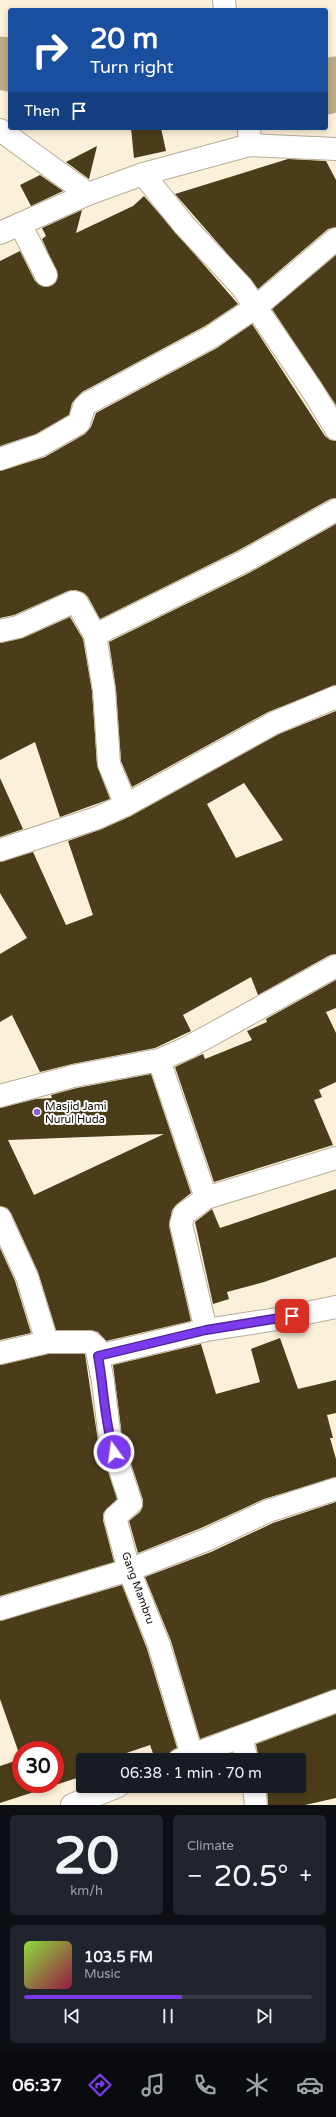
<!DOCTYPE html>
<meta charset="utf-8">
<style>
:root{--surface:#171b24;--page:#20242c;--text:#f1f3f6;--muted:#9ea1a6;--line:#363941;--accent:#7c3aed}
body{margin:0;font-family:"Varela Round",sans-serif;background:var(--page);color:var(--text);height:100vh;display:flex;flex-direction:column;font-size:15px;white-space:nowrap}
*{box-sizing:border-box;margin:0}
p{font-size:13px;color:var(--muted)}
.icon{flex:none;width:22px;height:22px;fill:none;stroke:currentColor;stroke-width:2;stroke-linecap:round;stroke-linejoin:round}
.map{position:relative;height:1805px;overflow:hidden}
.drawer{display:flex;flex-direction:column;gap:10px;padding:10px;background:#0d0f14;flex:1}
.drawer>*{flex:none}
.top-card{position:absolute;left:8px;top:8px;width:320px;height:122px;border-radius:4px;box-shadow:0 2px 6px #0003;background:#1a4fa0;color:#fff;overflow:hidden}
.speed{position:absolute;left:12px;top:1741px;display:flex;gap:8px;font-size:20px;font-weight:700;text-align:center}
.speed>*{display:grid;place-content:center;width:52px;height:52px;border-radius:50%;background:var(--surface);box-shadow:0 2px 6px #0003;line-height:1}
.speed .limit{border:6px solid #d22;background:#fff;color:#111}
.pin{position:absolute;display:grid;place-items:center;width:34px;height:34px;color:#fff;margin:-17px;border-radius:8px;box-shadow:0 2px 6px #0006}
.me{position:absolute;width:44px;margin:-22px;rotate:346deg;stroke-linejoin:round;filter:drop-shadow(0 0 3px #0008)}
.turn{display:flex;align-items:center;gap:14px;height:84px;padding:0 16px;font-size:18px}
.turn .icon{width:52px;height:52px;stroke-width:2.5}
.turn b{display:block;font-size:28px;line-height:34px}
.then{display:flex;align-items:center;height:38px;padding:0 16px;background:#0003;gap:8px;font-size:15px}
.big{font-size:30px;font-weight:600;line-height:1.1}
.drawer .tile{flex:1;display:flex;flex-direction:column;justify-content:center;gap:6px;min-width:0;padding:0 14px;border-radius:6px;background:var(--page)}
.drawer .dial{align-items:center;gap:0}
.dial b{font-size:52px;line-height:1}
.song{display:flex;align-items:center;gap:12px}
.cover{width:48px;height:48px;border-radius:6px;background:linear-gradient(135deg,hsl(90 70% 55%),hsl(340 70% 35%))}
.played{height:4px;border-radius:2px;background:linear-gradient(90deg,var(--accent) 55%,var(--line) 55%)}
.keys{display:flex;justify-content:space-around;direction:ltr}
.heat{display:flex;justify-content:space-between;align-items:center;font-size:22px;direction:ltr}
.drawer .tiles{flex:1;display:grid;gap:10px;grid-template-columns:1fr 1fr}
.tile:last-child{grid-column:span 2}
.trip{position:absolute;left:76px;top:1753px;width:230px;height:40px;border-radius:4px;background:var(--surface);box-shadow:0 2px 6px #0003;font-weight:600;line-height:40px;text-align:center}
.tab-bar{display:flex;height:64px;justify-content:space-around;align-items:center;background:#090b0e;color:var(--muted)}
.tab-bar .icon{width:28px;height:28px}
.tab-bar .active{color:var(--accent)}
.tab-bar b{font-size:18px;color:var(--text)}
.map>svg:first-child{display:block}
</style>
<div class="map">
<svg width="336" height="1805" viewBox="0 0 336 1805">
<rect width="100%" height="100%" fill="#fbf0d9"/>
<g fill="none" stroke-linecap="round" stroke-linejoin="round">
<path stroke="#bcab86" stroke-width="53" d="M 0,63 L 10,65
M 326,88 L 336,83"/>
</g>
<path fill="#4b3d1a" fill-rule="evenodd" d="M 131,128 L 161,128 L 166,151 L 134,158 Z
M 97,146 L 89,179 L 66,162 Z
M 288,159 L 326,161 L 336,180 L 336,227 L 328,229 L 258,289 L 175,194 Z
M 40,175 L 63,191 L 31,206 L 20,185 Z
M 144,196 L 238,304 L 205,326 L 82,392 L 72,403 L 69,415 L 36,434 L 0,446 L 0,261 L 20,251 L 35,281 L 45,287 L 51,286 L 56,282 L 58,275 L 42,239 L 46,236 L 42,228 L 82,210 L 76,233 L 133,206 Z
M 336,255 L 336,405 L 272,309 Z
M 252,324 L 325,436 L 330,440 L 336,441 L 336,498 L 330,499 L 237,551 L 100,619 L 88,597 L 84,593 L 76,590 L 68,591 L 14,615 L 0,618 L 0,471 L 45,457 L 85,434 L 91,427 L 96,413 L 217,348 Z
M 336,524 L 336,685 L 268,712 L 132,787 L 121,761 L 116,689 L 109,642 L 249,573 Z
M 70,617 L 83,639 L 92,691 L 97,765 L 110,799 L 60,817 L 35,742 L 0,760 L 0,643 L 23,638 Z
M 336,711 L 336,954 L 330,955 L 258,995 L 251,977 L 183,1015 L 191,1031 L 155,1048 L 72,1064 L 40,1072 L 12,1015 L 0,1022 L 0,954 L 27,938 L 0,893 L 0,862 L 33,852 L 66,925 L 93,915 L 68,841 L 102,829 L 131,816 L 279,734 ZM 244,783 L 283,840 L 236,858 L 207,804 Z
M 0,778 L 23,829 L 0,837 Z
M 336,980 L 336,1008 L 326,1012 L 336,1033 L 336,1082 L 319,1090 L 322,1097 L 314,1100 L 333,1145 L 214,1182 L 175,1067 L 203,1054 L 205,1059 L 252,1040 L 247,1031 L 267,1022 L 266,1019 Z
M 151,1074 L 191,1193 L 177,1204 L 172,1210 L 169,1226 L 191,1321 L 106,1341 L 98,1332 L 91,1330 L 56,1330 L 38,1272 L 11,1213 L 7,1208 L 0,1206 L 0,1108 L 36,1099 L 52,1098 L 51,1095 L 77,1088 ZM 164,1134 L 34,1195 L 8,1140 Z
M 336,1189 L 336,1257 L 264,1282 L 227,1292 L 229,1299 L 213,1304 L 195,1222 L 212,1209 L 220,1228 Z
M 0,1248 L 15,1281 L 31,1333 L 0,1340 Z
M 280,1338 L 298,1389 L 336,1380 L 336,1413 L 327,1415 L 333,1438 L 330,1438 L 336,1459 L 336,1477 L 264,1499 L 201,1528 L 138,1553 L 129,1521 L 140,1512 L 143,1506 L 143,1500 L 122,1436 L 113,1365 L 201,1344 L 216,1394 L 260,1382 L 251,1349 Z
M 48,1354 L 85,1354 L 98,1441 L 117,1499 L 103,1514 L 103,1520 L 114,1562 L 0,1596 L 0,1365 Z
M 336,1502 L 336,1689 L 200,1739 L 171,1641 L 145,1577 L 211,1552 L 273,1523 Z
M 122,1585 L 147,1649 L 177,1748 L 168,1754 L 155,1759 L 150,1745 L 106,1760 L 83,1760 L 83,1776 L 0,1803 L 0,1766 L 21,1759 L 0,1699 L 0,1621 ZM 21,1750 L 55,1750 L 55,1784 L 21,1784 Z
M 336,1714 L 336,1798 L 305,1805 L 268,1805 L 267,1786 L 299,1786 L 299,1760 L 259,1760 L 256,1744 Z"/>
<g fill="none" stroke-linecap="round" stroke-linejoin="round">
<g stroke="#b7ad97" stroke-width="24">
<path id="street" d="M 224,0 L 225,10
M 249,128 L 250,145
M 0,130 L 88,194
M 143,174 L 184,225 L 242,287 L 312,390 L 336,429
M 20,224 L 46,275
M 0,459 L 41,445 L 79,423 L 84,407 L 88,403 L 211,337 L 256,307 L 336,239
M 0,631 L 18,627 L 73,602 L 77,603 L 95,635 L 243,562 L 336,510
M 95,635 L 104,690 L 109,764 L 126,805
M 0,850 L 97,818 L 126,805 L 274,723 L 336,697
M 159,1060 L 187,1048 L 336,966
M 0,1096 L 74,1076 L 159,1060 L 206,1198 L 336,1158
M 206,1198 L 184,1214 L 181,1224 L 206,1330
M 0,1218 L 27,1277 L 47,1342
M 0,1353 L 47,1342 L 90,1342 L 96,1347 L 98,1356 L 206,1330 L 277,1319 L 336,1307
M 98,1356 L 103,1382 L 110,1439 L 131,1503 L 115,1517 L 129,1570 L 159,1645 L 192,1755
M 0,1609 L 129,1570 L 206,1540 L 268,1511 L 336,1489
M 241,1737 L 247,1760
M 254,1786 L 256,1805"/>
</g>
<g stroke="#b7ad97" stroke-width="24">
<path id="secondary" d="M 0,233 L 88,194 L 143,174 L 250,145 L 336,149
M 179,1760 L 336,1701
M 72,1805 L 118,1786"/>
</g>
<use href="#street" stroke="#fff" stroke-width="22"/>
<use href="#secondary" stroke="#fff" stroke-width="22"/>
</g>
<g fill="none" stroke-linecap="round" stroke-linejoin="round">
<g stroke="#51269a" stroke-width="10">
<path id="route" d="M 114,1452 C 104,1421 104,1387 98,1356 L 206,1330 L 292,1316"/>
</g>
<use href="#route" stroke="#7c3aed" stroke-width="7"/>
</g>
<circle fill="#8a60da" stroke="#fefefe" stroke-width="1.5" cx="37" cy="1112" r="4"/>
<g text-anchor="middle" dominant-baseline="central" stroke-width="4" stroke-linejoin="round" paint-order="stroke">
<g font-size="11" fill="#110d06" stroke="#fefefe" text-anchor="start">
<text x="45" y="1106">Masjid Jami<tspan x="45" dy="13">Nurul Huda</tspan></text>
</g>
<g font-size="11" fill="#110d06" stroke="#fefefe">
<text transform="translate(138 1588) rotate(70)">Gang Mambru</text>
</g>
</g>
</svg>
<div class="speed"><div class="limit">30</div></div>
<div class="pin" style="left:292px;top:1316px;background:#d93025"><svg class="icon" aria-label="arrive" viewBox="0 0 24 24"><path d="M6 21V4h12l-3 4 3 4H6"/></svg></div>
<svg class="me" style="left:114px;top:1452px" viewBox="-20 -20 40 40"><circle r="17" fill="#7c3aed" stroke="#fff" stroke-width="3"/><path d="M0-11L8 9 0 5-8 9z" fill="#fff"/></svg>
<div class="trip">06:38 · 1 min · 70 m</div>
<div class="top-card">
<div class="turn"><svg class="icon" aria-label="right" viewBox="0 0 24 24"><path d="M7 20v-9h11M14 6l5 5-5 5"/></svg><div><b>20 m</b>Turn right</div></div>
<div class="then">Then<svg class="icon" aria-label="arrive" viewBox="0 0 24 24"><path d="M6 21V4h12l-3 4 3 4H6"/></svg></div>
</div>
</div>
<section class="drawer">
<div class="tiles">
<div class="tile dial"><b>20</b><p>km/h</p></div>
<div class="tile"><p>Climate</p>
<div class="heat"><a>−</a><b class="big">20.5°</b><a>+</a></div>
</div>
<div class="tile">
<div class="song"><i class="cover"></i><div><b>103.5 FM</b><p>Music</p></div></div>
<div class="played"></div>
<div class="keys"><svg class="icon" aria-label="previous" viewBox="0 0 24 24"><path d="M18 5L8 12l10 7zM5 5v14"/></svg><svg class="icon" aria-label="pause" viewBox="0 0 24 24"><path d="M8 5v14M16 5v14"/></svg><svg class="icon" aria-label="next" viewBox="0 0 24 24"><path d="M6 5l10 7-10 7zM19 5v14"/></svg></div>
</div>
</div>
</section>
<nav class="tab-bar">
<b>06:37</b>
<svg class="icon active" aria-label="directions" viewBox="0 0 24 24"><path d="M12 3l9 9-9 9-9-9zM9 14v-3h6M13 9l2 2-2 2"/></svg>
<svg class="icon" aria-label="music" viewBox="0 0 24 24"><path d="M9 18V5l10-2v13"/><circle cx="6" cy="18" r="3"/><circle cx="16" cy="16" r="3"/></svg>
<svg class="icon" aria-label="phone" viewBox="0 0 24 24"><path d="M5 4h4l2 5-3 2q2 4 5 5l2-3 5 2v4C11 20 4 13 5 4z"/></svg>
<svg class="icon" aria-label="climate" viewBox="0 0 24 24"><path d="M12 3v18M4 7l16 10M4 17L20 7"/></svg>
<svg class="icon" aria-label="car" viewBox="0 0 24 24"><path d="M5 17H2v-5l4-1 3-4h7l3 4 3 1v5h-3M9 17h6M6 11h13"/><circle cx="7" cy="17" r="2"/><circle cx="17" cy="17" r="2"/></svg>
</nav>
